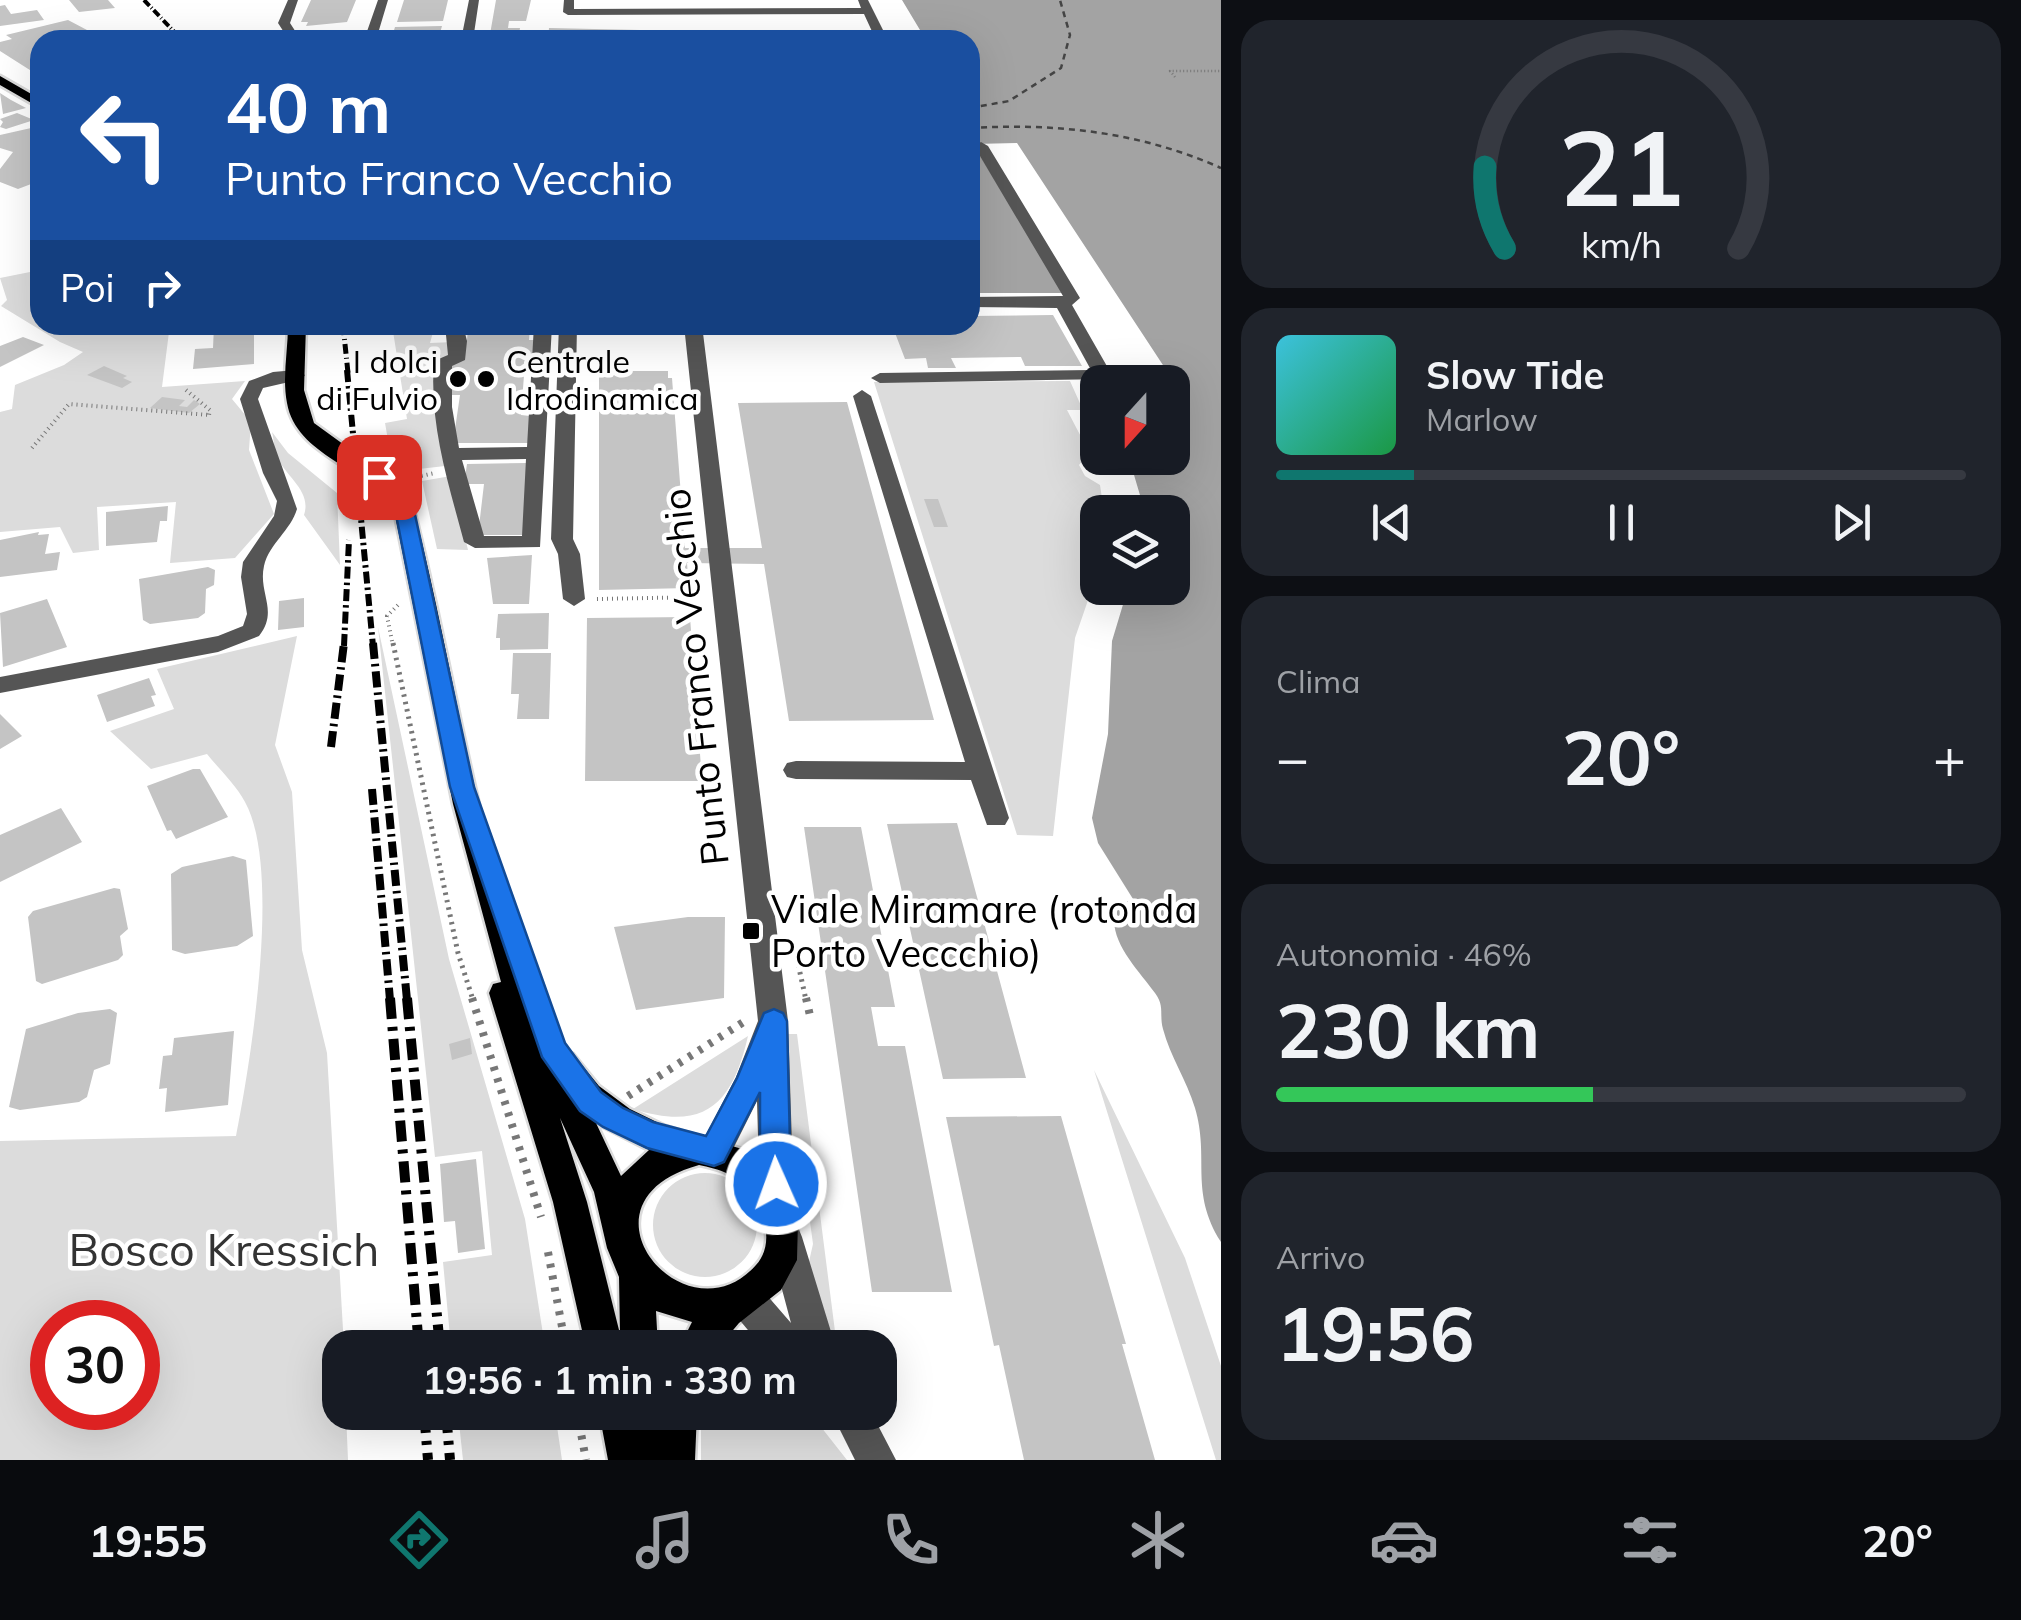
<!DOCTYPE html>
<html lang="it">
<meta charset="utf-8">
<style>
:root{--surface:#171b24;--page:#20242c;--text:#f1f3f6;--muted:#9ea1a6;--line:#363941;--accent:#0f766e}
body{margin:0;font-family:Mulish,sans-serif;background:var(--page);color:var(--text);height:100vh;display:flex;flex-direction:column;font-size:38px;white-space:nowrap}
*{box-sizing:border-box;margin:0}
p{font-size:32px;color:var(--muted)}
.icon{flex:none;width:55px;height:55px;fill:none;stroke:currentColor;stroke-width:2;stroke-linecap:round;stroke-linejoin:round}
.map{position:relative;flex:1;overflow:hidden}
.panel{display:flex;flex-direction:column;gap:20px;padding:20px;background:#0d0f14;width:800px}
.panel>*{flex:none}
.guide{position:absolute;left:30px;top:30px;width:950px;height:305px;border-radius:30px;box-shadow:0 10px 40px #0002;background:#1a4fa0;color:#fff;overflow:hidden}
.needle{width:65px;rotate:201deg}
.buttons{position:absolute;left:1080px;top:365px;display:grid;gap:20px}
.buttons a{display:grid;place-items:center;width:110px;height:110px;border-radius:20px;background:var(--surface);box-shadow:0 10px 40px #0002;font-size:50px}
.speed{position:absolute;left:30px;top:1300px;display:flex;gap:20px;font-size:50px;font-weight:700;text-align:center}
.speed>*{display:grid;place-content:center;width:130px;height:130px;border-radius:50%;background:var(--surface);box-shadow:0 10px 40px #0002;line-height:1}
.speed .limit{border:15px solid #d22;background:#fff;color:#111}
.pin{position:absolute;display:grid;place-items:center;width:85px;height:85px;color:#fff;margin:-42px;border-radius:20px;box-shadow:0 5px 15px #0006}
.me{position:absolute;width:110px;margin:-55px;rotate:358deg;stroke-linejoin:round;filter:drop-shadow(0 0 8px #0008)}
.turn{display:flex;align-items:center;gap:35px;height:210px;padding:0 30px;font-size:45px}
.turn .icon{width:130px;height:130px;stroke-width:2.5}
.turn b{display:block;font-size:70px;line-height:85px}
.then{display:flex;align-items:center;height:95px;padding:0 30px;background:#0003;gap:20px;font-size:38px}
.big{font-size:75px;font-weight:700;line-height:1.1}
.panel .card{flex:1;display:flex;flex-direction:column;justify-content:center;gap:15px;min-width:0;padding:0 35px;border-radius:30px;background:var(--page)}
.panel .dial{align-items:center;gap:0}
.dial svg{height:260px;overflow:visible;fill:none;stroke:var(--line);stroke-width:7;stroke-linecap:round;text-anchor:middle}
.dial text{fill:var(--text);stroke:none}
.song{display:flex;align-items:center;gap:30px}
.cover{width:120px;height:120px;border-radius:15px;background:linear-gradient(135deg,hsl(190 70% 55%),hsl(140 70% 35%))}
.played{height:10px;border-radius:5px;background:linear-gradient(90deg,var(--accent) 20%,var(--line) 20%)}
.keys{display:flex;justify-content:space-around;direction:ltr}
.heat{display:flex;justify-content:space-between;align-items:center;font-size:55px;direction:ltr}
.charge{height:15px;border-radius:8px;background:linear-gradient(90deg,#34c759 46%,var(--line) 0)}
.trip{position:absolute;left:322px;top:1330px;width:575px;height:100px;border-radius:30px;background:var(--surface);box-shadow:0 10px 40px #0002;font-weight:700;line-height:100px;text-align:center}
.dock{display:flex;height:160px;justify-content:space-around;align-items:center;background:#090b0e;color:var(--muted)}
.dock .icon{width:70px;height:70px}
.dock .current{color:var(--accent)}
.dock b{font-size:45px;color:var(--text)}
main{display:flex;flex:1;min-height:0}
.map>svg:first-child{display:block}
</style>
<main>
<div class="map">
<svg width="1221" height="1460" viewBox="0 0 1221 1460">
<rect width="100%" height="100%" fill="#fff"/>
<path fill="#dcdcdc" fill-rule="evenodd" d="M 40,270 L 40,325 L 157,325 L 156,334 L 169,332 L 162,387 L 245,381 L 232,399 L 251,422 L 249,450 L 274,514 L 235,558 L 170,563 L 176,502 L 97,507 L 99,550 L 73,553 L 60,527 L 0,532 L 0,412 L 12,409 L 15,385 L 64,365 L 83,352 L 60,342 L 1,306 L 7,300 L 0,278 Z
M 392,325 L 435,325 L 430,343 L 454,342 L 445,466 L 419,469 L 417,460 L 363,442 L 388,440 L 385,423 L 407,419 Z
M 1070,381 L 1083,410 L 1067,410 L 1089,452 L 1079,465 L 1085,476 L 1100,485 L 1104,512 L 1098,512 L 1097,574 L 1075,638 L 1053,836 L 1017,835 L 874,382 Z
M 272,432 L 288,453 L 337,493 L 340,565 L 304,515 C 312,491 286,477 277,457 C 274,450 274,440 272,432 Z
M 451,476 L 468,550 L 437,549 L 422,481 Z
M 378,627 L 449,959 L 525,1219 L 545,1347 L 451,1347 L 443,1262 L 492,1255 L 482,1151 L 435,1157 Z
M 297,636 L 275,745 L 292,792 L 302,950 L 327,1053 L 344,1347 L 340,1348 L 340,1412 L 346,1413 L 348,1460 L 0,1460 L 0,1141 L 236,1136 C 251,1060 282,869 245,802 C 236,785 219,769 207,754 L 151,769 L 110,731 L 174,709 L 157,669 ZM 52,1322 L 138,1322 L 138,1408 L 52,1408 Z
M 788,1034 L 797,1034 L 837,1347 L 834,1347 L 808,1266 L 813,1244 L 808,1207 L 785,1135 Z
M 748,1036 C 732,1106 704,1131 633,1109 Z
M 1094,1070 L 1185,1258 L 1221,1366 L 1221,1460 L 1216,1460 Z
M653 1225a52 52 0 1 1 104 0a52 52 0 1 1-104 0Z
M 458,1413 L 555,1413 L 562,1460 L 463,1460 Z
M 701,1413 L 810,1413 L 847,1460 L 701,1460 Z"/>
<path fill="#a3a3a3" d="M 902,0 L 1221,0 L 1221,1242 C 1189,1191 1210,1159 1195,1108 C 1187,1081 1170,1056 1163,1029 C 1159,1015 1165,1006 1155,993 C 1138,969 1104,937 1117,906 L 1133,899 L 1098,843 L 1092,818 L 1108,734 L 1112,641 L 1128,588 L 1172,588 L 1172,512 L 1145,512 L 1129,458 L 1172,458 L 1173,392 L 1180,391 L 1017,143 L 973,144 L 1064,293 L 970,293 L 970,40 L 926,40 Z"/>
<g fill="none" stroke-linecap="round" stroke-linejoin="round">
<path stroke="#444" stroke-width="2.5" stroke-dasharray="6 5" stroke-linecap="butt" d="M 970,108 L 1009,101 L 1061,68 L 1070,35 L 1060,0
M 970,128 C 1058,123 1140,132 1221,168"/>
</g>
<path fill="#c4c4c4" d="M 69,0 L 108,0 L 115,8 L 79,12 Z
M 311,0 L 356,0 L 347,22 L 306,26 L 308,22 L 301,22 Z
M 404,0 L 448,0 L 443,21 L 397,22 Z
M 496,0 L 531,0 L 526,21 L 509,21 L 508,28 L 520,28 L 519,34 L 511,34 L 510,40 L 489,40 Z
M 5,5 L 11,14 L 37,10 L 44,20 L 0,26 L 0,6 Z
M 68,20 L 106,40 L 40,40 L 40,70 L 33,72 L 0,51 L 0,42 L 12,39 L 6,35 Z
M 442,26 L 438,40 L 391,40 L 395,27 Z
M 549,28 L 731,32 L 734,40 L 548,40 Z
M 0,93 L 11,100 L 26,108 L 3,114 Z
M 17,113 L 34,120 L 6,129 L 0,127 L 3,122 L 0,119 Z
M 40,126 L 39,181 L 18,189 L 0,182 L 0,169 L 13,152 L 0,148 L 0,135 Z
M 1053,315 L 1082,366 L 1025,366 L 1021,357 L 951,358 L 956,368 L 928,368 L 926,358 L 905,359 L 892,325 L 970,325 L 970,316 Z
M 254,325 L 254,364 L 193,369 L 195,349 L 213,348 L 214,326 Z
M 468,328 L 484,328 L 483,334 L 518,334 L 518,328 L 530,328 L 529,340 L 534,340 L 532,362 L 525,362 L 521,415 L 530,416 L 528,443 L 453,443 L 460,395 L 442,395 L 445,372 L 467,340 Z
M 23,337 L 44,345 L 0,367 L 0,346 Z
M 104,366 L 127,376 L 123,378 L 132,382 L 122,388 L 87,375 Z
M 599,371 L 668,371 L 668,378 L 672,378 L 685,548 L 762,548 L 738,403 L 847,402 L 934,720 L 789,721 L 764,564 L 687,563 L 689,588 L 599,590 Z
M 162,397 L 185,400 L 179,406 L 187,407 L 194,400 L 200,404 L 189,413 L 150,408 Z
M 527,463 L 523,535 L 478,535 L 484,484 L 464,484 L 467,464 Z
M 924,499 L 938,499 L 948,527 L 934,527 Z
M 168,506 L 167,521 L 160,521 L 157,542 L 106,546 L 106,512 Z
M 39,532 L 38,535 L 49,534 L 45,554 L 60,552 L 57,570 L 0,577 L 0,540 Z
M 532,555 L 529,604 L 493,604 L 487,558 Z
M 208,567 L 215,570 L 214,585 L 206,589 L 205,613 L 198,618 L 150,624 L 143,620 L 139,579 Z
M 304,598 L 304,627 L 278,630 L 279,601 Z
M 47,599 L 67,647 L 3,667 L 0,613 Z
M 549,613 L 548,649 L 500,650 L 500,638 L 496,638 L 498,614 Z
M 690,617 L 702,781 L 585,781 L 587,618 Z
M 513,653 L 551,653 L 549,719 L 517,719 L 519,694 L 511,694 Z
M 149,678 L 156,695 L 151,696 L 155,706 L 107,722 L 97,695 Z
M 0,714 L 22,736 L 0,749 Z
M 193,769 L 200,769 L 228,817 L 176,839 L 171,830 L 167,831 L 147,786 Z
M 61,808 L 82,842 L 0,882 L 0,835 Z
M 957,823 L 1026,1078 L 943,1079 L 887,824 Z
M 804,827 L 861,827 L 895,1007 L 871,1007 L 878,1046 L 905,1046 L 952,1292 L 872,1292 Z
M 233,856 L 246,860 L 253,936 L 237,946 L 185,954 L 172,950 L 171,874 L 182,867 Z
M 114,888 L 120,889 L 128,929 L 120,936 L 123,955 L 118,960 L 42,984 L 36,981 L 28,917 L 33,911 Z
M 688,917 L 725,917 L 724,998 L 636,1010 L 614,927 Z
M 110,1009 L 117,1013 L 110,1064 L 94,1070 L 87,1097 L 79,1102 L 20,1110 L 9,1107 L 26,1029 L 78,1013 Z
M 234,1031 L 228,1105 L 165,1112 L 167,1088 L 159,1089 L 163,1056 L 172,1055 L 174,1038 Z
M 470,1038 L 472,1054 L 452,1060 L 449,1044 Z
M 1061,1116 L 1126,1344 L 1122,1344 L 1155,1460 L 1024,1460 L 999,1345 L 994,1346 L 946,1117 Z
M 476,1159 L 485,1249 L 458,1253 L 455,1221 L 444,1222 L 440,1164 Z"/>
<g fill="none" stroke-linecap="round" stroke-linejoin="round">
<g stroke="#dbdbdb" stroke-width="5">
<path id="major" d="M 0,76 L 40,99 L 40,108 L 0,85 Z
M 288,325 L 306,325 L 304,390 L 314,423 L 387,476 L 414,510 C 460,690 480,881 559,1051 L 573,1054 L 599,1086 L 630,1109 L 665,1126 L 752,1152 L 780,1179 L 798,1220 L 797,1260 L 781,1290 L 739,1323 L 718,1348 L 679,1348 L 692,1322 L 656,1311 L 658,1348 L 586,1348 L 553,1202 L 489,993 L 493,984 L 501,982 L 453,804 L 394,510 C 367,467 296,456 287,403 C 282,377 288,351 288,325 ZM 560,1118 L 594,1192 L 607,1248 L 619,1277 L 620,1334 L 587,1202 ZM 596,1123 L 649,1150 L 621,1176 ZM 699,1165 C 708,1167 719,1169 728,1174 C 756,1190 781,1237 756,1265 C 686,1344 565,1202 699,1165 Z
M 599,1412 L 697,1412 L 695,1460 L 608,1460 Z"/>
</g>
<path stroke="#777" stroke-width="2.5" stroke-dasharray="1 2.5" stroke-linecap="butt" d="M 1175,77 L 1170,71 L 1221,71"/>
<path stroke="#777" stroke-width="4" stroke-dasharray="1 4" stroke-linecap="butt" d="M 186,390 L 210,410 L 209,415
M 32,448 L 69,404 L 209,415
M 407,479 L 435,473
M 597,599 L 701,597
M 393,646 L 387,616 L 400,603"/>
<path stroke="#777" stroke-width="5" stroke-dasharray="2.5 5" stroke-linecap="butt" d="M 393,643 L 458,953 L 473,1000
M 795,950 L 806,1000"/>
<path stroke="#777" stroke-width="8" stroke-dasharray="4 8" stroke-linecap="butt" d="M 472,998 L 541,1217
M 806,998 L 811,1020
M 628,1096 L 745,1021
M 548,1252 L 566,1348
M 577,1412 L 586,1460"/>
<path fill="#555" fill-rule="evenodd" d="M 288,0 L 298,0 L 290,23 L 301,40 L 289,40 L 278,23 Z
M 378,0 L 388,0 L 376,40 L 364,40 Z
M 469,0 L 479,0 L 473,40 L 461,40 Z
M 564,0 L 574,0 L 574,9 L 861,8 L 858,0 L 868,0 L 888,40 L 876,40 L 864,14 L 568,15 L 563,12 Z
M 981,142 L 988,146 L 1080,298 L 1072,305 L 1112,375 L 1109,379 L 880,383 L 871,378 L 880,373 L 1091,370 L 1057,308 L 970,307 L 970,297 L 1063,296 L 974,146 Z
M 445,325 L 463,325 L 467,341 L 465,360 L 452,366 L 452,407 L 459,448 L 527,447 L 534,325 L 552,325 L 540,547 L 475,548 L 464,542 C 448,482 429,424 434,361 L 448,355 ZM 526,459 L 522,536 L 484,536 L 462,460 Z
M 559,325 L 577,325 L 573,539 L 580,554 L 585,599 L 574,606 L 563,599 L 558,554 L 551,539 Z
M 684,325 L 702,325 L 788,1021 L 794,1206 L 789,1218 L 777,1222 L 765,1218 L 760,1206 L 757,1101 L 726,1163 L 714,1167 L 702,1163 L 697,1152 L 736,1077 L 758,1021 Z
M 296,370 L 305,375 L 302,379 L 263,388 L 258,399 L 297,509 C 291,530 269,544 264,566 C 258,593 279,611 259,636 L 218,652 L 0,693 L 0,677 L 218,636 L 243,626 L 247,614 L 241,577 L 243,562 L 274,516 L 277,501 L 263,473 L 240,399 L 249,381 L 273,372 Z
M 862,390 L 871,396 L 1009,818 L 1005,825 L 987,825 L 971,780 L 796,779 L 787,777 L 783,770 L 787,763 L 796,761 L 965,762 L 853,396 Z
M 785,1220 L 797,1225 L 802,1237 L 836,1348 L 763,1348 L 732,1311 L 727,1298 L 732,1285 L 745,1280 L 758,1285 L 791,1323 L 768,1237 L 773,1225 Z
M 831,1412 L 871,1412 L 896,1460 L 855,1460 Z"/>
<use href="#major" fill="#000" fill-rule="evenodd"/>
<path stroke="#000" stroke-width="4" stroke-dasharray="8 2.5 1 2.5" stroke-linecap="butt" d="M 144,0 L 182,40"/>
<path stroke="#000" stroke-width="5" stroke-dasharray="10 4 1 4" stroke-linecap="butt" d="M 343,325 L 348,373"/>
<path stroke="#000" stroke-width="6" stroke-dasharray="12 4 2.5 4" stroke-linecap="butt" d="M 347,370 L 373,646
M 344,646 L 349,540"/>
<path stroke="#000" stroke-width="8" stroke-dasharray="16 5 2.5 5" stroke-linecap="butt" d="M 373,643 L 407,1000
M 331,747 L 344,643
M 372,789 L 390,1000"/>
<path stroke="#000" stroke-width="10" stroke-dasharray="21 8 4 8" stroke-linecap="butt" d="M 390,998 L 419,1348
M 407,998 L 440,1348
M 424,1412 L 428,1460
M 446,1412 L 450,1460"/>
</g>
<path fill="#1a73e8" stroke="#114b97" stroke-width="2.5" d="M 379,472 L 404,491 L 414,510 L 474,787 L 565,1043 L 601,1092 L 623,1108 L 653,1122 L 706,1136 L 737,1078 L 764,1013 L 774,1009 L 783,1013 L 787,1021 L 791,1184 L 786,1194 L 776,1198 L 765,1194 L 760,1184 L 760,1092 L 724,1162 L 714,1166 L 647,1148 L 603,1127 L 580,1111 L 542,1057 L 450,787 L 395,510 L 389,497 L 370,477 Z"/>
<g fill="#000" stroke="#fff" stroke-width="4">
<circle cx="458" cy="379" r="10"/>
<circle cx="486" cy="379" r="10"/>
<rect x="741" y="921" width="20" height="20" rx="5"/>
</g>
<g text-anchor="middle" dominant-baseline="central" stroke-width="9" stroke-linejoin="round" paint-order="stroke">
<g font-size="32" fill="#000" stroke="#fff" text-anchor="end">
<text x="438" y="361">I dolci<tspan x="438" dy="37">di Fulvio</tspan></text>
<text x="506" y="361" text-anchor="start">Centrale<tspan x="506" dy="37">Idrodinamica</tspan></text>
</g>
<g font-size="38" fill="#000" stroke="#fff">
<text transform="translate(695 677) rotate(-96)">Punto Franco Vecchio</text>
</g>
<g font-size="38" fill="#000" stroke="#fff" text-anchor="start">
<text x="771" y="909">Viale Miramare (rotonda<tspan x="771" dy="44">Porto Veccchio)</tspan></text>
</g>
<g font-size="45" fill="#333" stroke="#fff">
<text x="224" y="1249">Bosco Kressich</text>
</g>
</g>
</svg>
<div class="buttons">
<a><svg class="needle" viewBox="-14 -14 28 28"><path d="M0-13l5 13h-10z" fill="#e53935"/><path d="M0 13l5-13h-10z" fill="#9ea1a6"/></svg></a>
<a><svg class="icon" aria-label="layers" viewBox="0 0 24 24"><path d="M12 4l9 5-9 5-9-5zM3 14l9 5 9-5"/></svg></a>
</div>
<div class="speed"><div class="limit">30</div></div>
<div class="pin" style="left:379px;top:477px;background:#d93025"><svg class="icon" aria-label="arrive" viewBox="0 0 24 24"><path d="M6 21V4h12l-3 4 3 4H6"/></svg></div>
<svg class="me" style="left:776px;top:1184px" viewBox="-20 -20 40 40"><circle r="17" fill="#1a73e8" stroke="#fff" stroke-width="3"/><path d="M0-11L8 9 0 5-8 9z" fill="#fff"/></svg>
<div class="trip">19:56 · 1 min · 330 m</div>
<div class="guide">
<div class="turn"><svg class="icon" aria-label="left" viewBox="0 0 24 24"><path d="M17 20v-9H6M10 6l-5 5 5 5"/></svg><div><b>40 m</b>Punto Franco Vecchio</div></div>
<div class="then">Poi<svg class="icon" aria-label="right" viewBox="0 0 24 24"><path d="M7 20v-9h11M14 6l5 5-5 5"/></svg></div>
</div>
</div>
<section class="panel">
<div class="card dial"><svg viewBox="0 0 100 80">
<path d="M14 69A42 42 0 1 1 86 69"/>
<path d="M14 69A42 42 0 0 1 8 44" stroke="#0f766e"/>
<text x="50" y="56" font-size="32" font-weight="700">21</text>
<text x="50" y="72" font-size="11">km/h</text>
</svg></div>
<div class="card">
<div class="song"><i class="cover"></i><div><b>Slow Tide</b><p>Marlow</p></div></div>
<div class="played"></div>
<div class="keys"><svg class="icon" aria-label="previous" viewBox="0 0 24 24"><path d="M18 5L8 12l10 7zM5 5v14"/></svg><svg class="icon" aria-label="pause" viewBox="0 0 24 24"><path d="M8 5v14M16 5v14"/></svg><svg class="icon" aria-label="next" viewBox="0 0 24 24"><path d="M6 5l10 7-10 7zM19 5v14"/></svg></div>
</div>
<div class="card"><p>Clima</p>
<div class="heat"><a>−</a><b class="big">20°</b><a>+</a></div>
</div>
<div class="card"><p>Autonomia · 46%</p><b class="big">230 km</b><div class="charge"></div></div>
<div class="card"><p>Arrivo</p><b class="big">19:56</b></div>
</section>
</main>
<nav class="dock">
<b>19:55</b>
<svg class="icon current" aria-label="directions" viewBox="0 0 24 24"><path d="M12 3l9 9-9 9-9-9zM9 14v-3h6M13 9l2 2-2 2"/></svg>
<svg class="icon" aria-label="music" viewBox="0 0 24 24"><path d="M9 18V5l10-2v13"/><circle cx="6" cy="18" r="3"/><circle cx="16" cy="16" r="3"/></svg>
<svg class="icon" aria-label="phone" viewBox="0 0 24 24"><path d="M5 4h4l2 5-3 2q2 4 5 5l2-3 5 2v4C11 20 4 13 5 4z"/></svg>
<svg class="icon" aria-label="climate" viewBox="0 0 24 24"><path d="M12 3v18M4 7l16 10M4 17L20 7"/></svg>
<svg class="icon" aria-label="car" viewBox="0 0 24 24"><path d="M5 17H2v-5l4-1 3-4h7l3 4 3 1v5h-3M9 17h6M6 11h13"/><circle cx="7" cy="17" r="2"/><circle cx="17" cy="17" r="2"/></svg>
<svg class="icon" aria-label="filters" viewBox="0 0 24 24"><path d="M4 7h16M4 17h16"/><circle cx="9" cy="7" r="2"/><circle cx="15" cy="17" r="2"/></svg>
<b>20°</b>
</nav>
